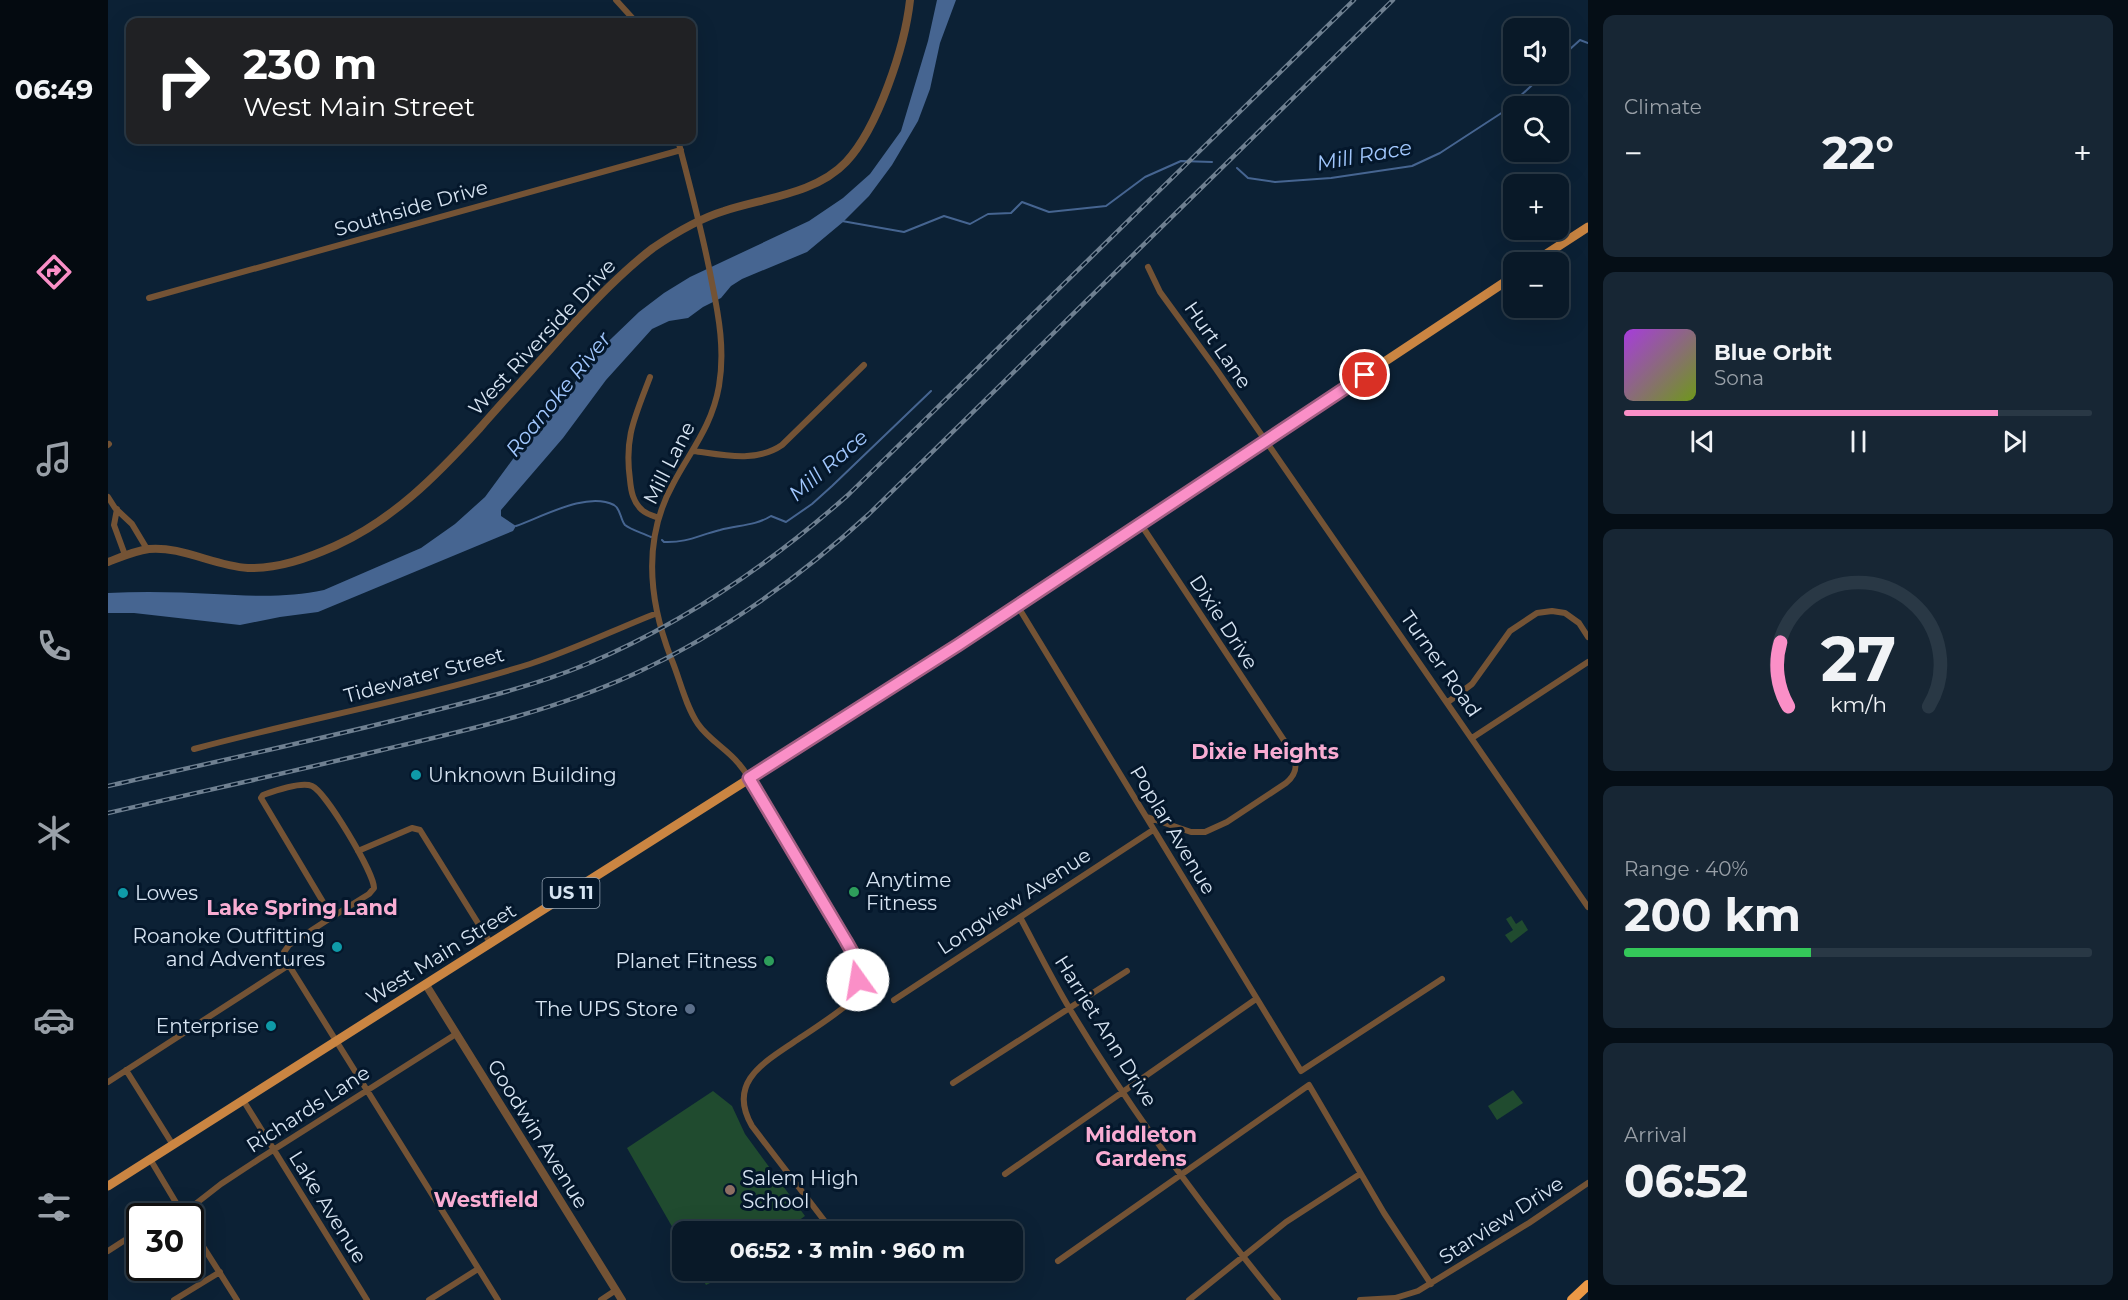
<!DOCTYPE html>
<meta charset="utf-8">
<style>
:root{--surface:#091928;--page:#172634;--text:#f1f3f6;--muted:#99a0a8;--line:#293845;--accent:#fa8fc7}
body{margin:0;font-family:Montserrat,sans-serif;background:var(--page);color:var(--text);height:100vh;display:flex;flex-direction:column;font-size:22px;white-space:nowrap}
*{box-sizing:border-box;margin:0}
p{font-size:20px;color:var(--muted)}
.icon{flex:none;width:33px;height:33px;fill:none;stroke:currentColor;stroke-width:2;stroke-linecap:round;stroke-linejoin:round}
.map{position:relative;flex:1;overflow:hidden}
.panel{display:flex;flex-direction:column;gap:15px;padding:15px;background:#050e16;width:540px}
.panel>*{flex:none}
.hud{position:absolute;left:18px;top:18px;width:570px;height:126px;border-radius:12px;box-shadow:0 6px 24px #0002,0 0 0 2px var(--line);background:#202124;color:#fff;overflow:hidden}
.tools{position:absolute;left:1395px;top:18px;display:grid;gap:12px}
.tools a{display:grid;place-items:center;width:66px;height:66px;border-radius:12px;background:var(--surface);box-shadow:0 6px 24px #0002,0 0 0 2px var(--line);font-size:30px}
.speed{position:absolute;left:18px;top:1203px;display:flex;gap:12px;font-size:30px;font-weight:700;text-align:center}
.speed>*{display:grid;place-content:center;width:78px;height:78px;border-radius:50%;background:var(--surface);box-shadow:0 6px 24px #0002,0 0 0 2px var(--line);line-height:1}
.speed .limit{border:3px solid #111;border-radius:9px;background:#fff;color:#111}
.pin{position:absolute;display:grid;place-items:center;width:51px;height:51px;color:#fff;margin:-26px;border:3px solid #fff;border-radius:50%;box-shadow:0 2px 6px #0007}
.me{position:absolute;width:66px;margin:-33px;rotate:347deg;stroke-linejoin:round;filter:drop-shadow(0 0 4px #0008)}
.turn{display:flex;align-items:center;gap:21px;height:126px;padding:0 18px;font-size:27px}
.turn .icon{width:78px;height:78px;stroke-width:2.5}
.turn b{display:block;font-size:42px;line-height:51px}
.big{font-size:45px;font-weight:700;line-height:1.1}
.panel .tile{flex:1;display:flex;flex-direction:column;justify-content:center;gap:9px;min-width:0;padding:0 21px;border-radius:12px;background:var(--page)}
.panel .dial{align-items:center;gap:0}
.dial svg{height:156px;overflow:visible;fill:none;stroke:var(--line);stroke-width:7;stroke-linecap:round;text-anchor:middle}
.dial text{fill:var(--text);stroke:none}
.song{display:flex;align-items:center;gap:18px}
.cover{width:72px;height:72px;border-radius:9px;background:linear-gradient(135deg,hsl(280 70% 55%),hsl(80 70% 35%))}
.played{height:6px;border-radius:3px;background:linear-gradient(90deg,var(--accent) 80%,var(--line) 80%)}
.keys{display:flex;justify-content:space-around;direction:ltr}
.heat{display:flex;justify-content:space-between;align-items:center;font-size:33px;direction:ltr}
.charge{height:9px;border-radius:4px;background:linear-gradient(90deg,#34c759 40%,var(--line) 0)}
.trip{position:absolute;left:564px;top:1221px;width:351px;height:60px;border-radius:12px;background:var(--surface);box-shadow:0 6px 24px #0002,0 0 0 2px var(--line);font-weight:700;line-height:60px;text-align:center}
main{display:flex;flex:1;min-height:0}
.tabs{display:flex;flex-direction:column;width:108px;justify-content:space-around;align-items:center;background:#040a10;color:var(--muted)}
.tabs .icon{width:42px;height:42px}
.tabs .on{color:var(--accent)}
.tabs b{font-size:27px;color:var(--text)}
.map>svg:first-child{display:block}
</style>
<main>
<nav class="tabs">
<b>06:49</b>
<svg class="icon on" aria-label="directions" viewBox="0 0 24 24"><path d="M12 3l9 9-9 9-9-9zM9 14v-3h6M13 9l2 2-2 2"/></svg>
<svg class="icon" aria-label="music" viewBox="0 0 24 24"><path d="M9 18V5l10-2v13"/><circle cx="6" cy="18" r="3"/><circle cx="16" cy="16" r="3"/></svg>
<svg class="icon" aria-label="phone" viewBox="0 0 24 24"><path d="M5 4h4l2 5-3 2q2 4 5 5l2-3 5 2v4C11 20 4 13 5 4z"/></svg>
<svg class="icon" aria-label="climate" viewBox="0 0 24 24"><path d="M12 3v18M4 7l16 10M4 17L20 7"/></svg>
<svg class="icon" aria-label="car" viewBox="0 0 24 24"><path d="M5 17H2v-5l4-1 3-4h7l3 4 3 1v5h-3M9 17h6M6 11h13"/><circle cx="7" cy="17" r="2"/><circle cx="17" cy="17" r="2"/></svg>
<svg class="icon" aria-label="filters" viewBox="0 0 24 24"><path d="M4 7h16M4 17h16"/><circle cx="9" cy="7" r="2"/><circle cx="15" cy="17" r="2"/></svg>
</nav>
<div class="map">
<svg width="1480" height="1300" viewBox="0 0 1480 1300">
<rect width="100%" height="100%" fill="#0c2135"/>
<path fill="#204b2f" d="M 1403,916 L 1408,924 L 1414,920 L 1420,930 L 1403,943 L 1397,935 L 1405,930 L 1398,919 Z
M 1405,1090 L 1415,1103 L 1389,1120 L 1380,1106 Z
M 605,1091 L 624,1106 L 637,1134 L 697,1216 L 676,1231 L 574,1232 L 574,1244 L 519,1148 Z
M 590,1271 L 624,1271 L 611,1281 L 606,1281 L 598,1285 Z"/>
<path fill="#466591" d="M 829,0 L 848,0 L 832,43 L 822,89 L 810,121 L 784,165 L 761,196 L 735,222 L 699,252 L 634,279 L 623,286 L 613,298 L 595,307 L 580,318 L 561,321 L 544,329 L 498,380 L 455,438 L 393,510 L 393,516 L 408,526 L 405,531 L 210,612 L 172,617 L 132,625 L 26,613 L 0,613 L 0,593 C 35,591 71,592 106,594 C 142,596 180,598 216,590 L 313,548 L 347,524 L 377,497 L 413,448 L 456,401 L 480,361 L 531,312 L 556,293 L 582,277 L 701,221 L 735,198 L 762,174 L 793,131 L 820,41 Z"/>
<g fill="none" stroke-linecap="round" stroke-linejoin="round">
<path stroke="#466591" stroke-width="2" d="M 1450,60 L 1472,40 L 1480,43
M 1129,168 L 1140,178 L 1167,182 L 1223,178 L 1304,166 L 1332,153 L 1395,112 L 1436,74
M 734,221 L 796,232 L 836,216 L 862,224 L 880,214 L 903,213 L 914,202 L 941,212 L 998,206 L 1037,177 L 1073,161 L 1104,162
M 408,526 C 434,517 479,491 506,505 C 513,509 512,519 517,525 C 523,530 535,533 543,537
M 554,540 L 556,542 C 579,543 591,535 612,530 C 630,525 647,526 663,516 L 678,522 L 704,504 L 724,486 L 823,391"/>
<path stroke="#745335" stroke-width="6" d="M 508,0 L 528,22
M 570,140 C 582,187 595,234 604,283 C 611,317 617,351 611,386 C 604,426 583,450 565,484 C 534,540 541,601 563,658 C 572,679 577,705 590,724 C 601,740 619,749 631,764 C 643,778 652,796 662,811 C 681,842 700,873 718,905 C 728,922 742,940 747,959 C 752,975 749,990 740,1004 C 723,1018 704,1030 686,1042 C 655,1063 619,1083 644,1126 L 725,1232
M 1040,267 L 1052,292 L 1108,369 L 1480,907
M 41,298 L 573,150
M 542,377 C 527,417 516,437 522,480 C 523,491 525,502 534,510 C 538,514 545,516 551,518
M 0,445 L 1,444
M 586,451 C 615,455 648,463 674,445 L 756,365
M 0,497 L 7,508 L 24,524 L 39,549
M 9,509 L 6,525 L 17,555
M 1032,523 L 1185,754 C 1190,766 1188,775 1178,783 L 1119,822 L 1097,832 L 1083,832 L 1039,817
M 909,605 L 1193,1071 L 1334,979
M 1340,702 L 1364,684 L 1402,631 L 1429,613 L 1444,611 L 1457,613 L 1471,623 L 1480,637
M 1364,738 L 1480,662
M 86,749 C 197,719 311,699 422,664 C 465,650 506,630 549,613
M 250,851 L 304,828 L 312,830 L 383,944
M 224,917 L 261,894 L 266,888 C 266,873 218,792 204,786 C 193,781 166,791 155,795 L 153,798 L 224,917 L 181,945 L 176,952 L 177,959 L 390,1300
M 913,919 C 929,949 945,981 963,1011 C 1024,1113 1095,1208 1170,1300
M 786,1000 L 1045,830
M 18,1070 L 65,1145
M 0,1082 L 181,965
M 845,1083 L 1019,971
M 135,1100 L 259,1300
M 42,1159 L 76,1216
M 897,1174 L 1148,999
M 72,1216 L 113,1184 L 151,1159 L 348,1034
M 82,1226 L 129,1300
M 0,1251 L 17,1240 L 32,1235
M 950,1261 L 1201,1085 L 1276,1213 L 1323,1284
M 66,1300 L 112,1272
M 321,1300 L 370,1269
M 493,1300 L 508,1290
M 1081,1300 L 1178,1222 L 1252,1174
M 1252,1300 L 1287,1298 L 1310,1291 L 1421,1223 L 1480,1183"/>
<path stroke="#745335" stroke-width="8" d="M 0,562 C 13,557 26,551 41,549 C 74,546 106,566 140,568 C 170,569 200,558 227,546 C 285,520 329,475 371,429 C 398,398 426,368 453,337 C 482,306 511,274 545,248 C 567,233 590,219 616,211 C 655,198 708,194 738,162 C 770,128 797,46 802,0
M 318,985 L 514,1300"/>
<path stroke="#ca8542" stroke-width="9" d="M 1426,262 L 1480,227
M 0,1186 L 784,688 L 1406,276"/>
<path stroke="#ec9946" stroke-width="10" d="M 1464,1300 L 1480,1285"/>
<g stroke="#6f8091" stroke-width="4.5">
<path id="rail" d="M 0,786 C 98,764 195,743 292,719 C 355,703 419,689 479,664 C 576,623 662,564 740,495 L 1246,0
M 0,813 C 91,792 183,772 274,750 C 360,730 445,711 526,674 C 613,634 691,578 761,514 L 1285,0"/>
</g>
<use href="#rail" stroke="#04172b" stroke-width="2" stroke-dasharray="7" stroke-linecap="butt"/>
</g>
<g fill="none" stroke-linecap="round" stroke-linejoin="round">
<g stroke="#a25d81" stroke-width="15">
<path id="route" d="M 750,980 L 747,957 L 738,941 L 641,778 L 850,645 L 1257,375"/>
</g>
<use href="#route" stroke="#fa8fc7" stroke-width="10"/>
</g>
<g fill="#0f9aa8" stroke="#04172b" stroke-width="2">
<circle cx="308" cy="775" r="6"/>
<circle cx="15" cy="893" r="6"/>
<circle cx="229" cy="947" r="6"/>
<circle cx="163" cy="1026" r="6"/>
</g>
<g fill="#2e9e5b" stroke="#04172b" stroke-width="2">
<circle cx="746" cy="892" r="6"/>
<circle cx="661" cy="961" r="6"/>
</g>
<circle fill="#5c6f8a" stroke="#04172b" stroke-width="2" cx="582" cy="1009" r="6"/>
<circle fill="#8d6e63" stroke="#04172b" stroke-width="2" cx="622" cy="1190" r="6"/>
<g text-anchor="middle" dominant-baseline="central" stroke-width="6" stroke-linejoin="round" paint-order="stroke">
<rect fill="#04172b" stroke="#98a6b6" stroke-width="1.5" x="434.5" y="878" width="57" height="30" rx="4.5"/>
<g font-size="18" font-weight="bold" fill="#d7e4f2">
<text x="463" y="893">US 11</text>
</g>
<g font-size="20" fill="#d7e4f2" stroke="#04172b">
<text transform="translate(303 208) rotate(-16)">Southside Drive</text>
<text transform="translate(434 337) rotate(-47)">West Riverside Drive</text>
<text transform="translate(1110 345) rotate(55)">Hurt Lane</text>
<text transform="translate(561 463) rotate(-63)">Mill Lane</text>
<text transform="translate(1116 622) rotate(57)">Dixie Drive</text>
<text transform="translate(1333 664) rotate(55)">Turner Road</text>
<text transform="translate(316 675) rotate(-15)">Tidewater Street</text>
<text transform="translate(1065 830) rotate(59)">Poplar Avenue</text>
<text transform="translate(906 901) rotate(-33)">Longview Avenue</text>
<text transform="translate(333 954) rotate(-32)">West Main Street</text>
<text transform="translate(998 1031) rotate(58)">Harriet Ann Drive</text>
<text transform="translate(200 1109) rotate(-33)">Richards Lane</text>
<text transform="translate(430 1134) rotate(58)">Goodwin Avenue</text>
<text transform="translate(220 1207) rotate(58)">Lake Avenue</text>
<text transform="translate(1393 1220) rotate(-33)">Starview Drive</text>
</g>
<g font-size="20" fill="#d7e4f2" stroke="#04172b" text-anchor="start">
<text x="320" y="775">Unknown Building</text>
<text x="758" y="880">Anytime<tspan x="758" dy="23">Fitness</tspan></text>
<text x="27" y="893">Lowes</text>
<text x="217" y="936" text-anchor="end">Roanoke Outfitting<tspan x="217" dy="23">and Adventures</tspan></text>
<text x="649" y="961" text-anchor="end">Planet Fitness</text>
<text x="570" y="1009" text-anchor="end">The UPS Store</text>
<text x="151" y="1026" text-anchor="end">Enterprise</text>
<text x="634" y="1178">Salem High<tspan x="634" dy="23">School</tspan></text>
</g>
<g font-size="21" font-style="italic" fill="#a1c7fd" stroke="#04172b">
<text transform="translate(1256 155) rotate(-10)">Mill Race</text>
<text transform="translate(450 394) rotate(-51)">Roanoke River</text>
<text transform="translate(720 465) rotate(-41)">Mill Race</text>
</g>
<g font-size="21" font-weight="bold" fill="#f8acd2" stroke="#04172b">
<text x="1157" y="751">Dixie Heights</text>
<text x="194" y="907">Lake Spring Land</text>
<text x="1033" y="1134">Middleton<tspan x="1033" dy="24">Gardens</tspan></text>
<text x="378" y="1199">Westfield</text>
</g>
</g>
</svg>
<div class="tools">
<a><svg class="icon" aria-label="sound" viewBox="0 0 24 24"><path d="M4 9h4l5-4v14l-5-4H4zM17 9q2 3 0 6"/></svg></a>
<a><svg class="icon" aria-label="search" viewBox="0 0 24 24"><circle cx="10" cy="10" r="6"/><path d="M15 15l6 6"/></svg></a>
<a>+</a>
<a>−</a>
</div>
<div class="speed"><div class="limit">30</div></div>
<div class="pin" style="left:1257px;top:375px;background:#d93025"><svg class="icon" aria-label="arrive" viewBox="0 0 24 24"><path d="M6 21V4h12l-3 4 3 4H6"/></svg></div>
<svg class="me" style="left:750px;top:980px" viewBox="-20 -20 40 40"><circle r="19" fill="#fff"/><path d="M0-13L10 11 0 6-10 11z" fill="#fa8fc7"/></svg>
<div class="trip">06:52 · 3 min · 960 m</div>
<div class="hud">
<div class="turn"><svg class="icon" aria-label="right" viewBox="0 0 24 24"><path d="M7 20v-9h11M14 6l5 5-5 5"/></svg><div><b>230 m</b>West Main Street</div></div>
</div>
</div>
<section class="panel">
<div class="tile"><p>Climate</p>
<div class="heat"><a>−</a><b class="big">22°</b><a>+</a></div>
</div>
<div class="tile">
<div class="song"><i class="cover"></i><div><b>Blue Orbit</b><p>Sona</p></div></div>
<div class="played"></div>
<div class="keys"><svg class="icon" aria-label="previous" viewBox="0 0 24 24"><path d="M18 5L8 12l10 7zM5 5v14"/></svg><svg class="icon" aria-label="pause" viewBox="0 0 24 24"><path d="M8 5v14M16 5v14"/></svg><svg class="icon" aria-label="next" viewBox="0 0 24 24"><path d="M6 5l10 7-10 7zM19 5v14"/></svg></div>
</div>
<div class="tile dial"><svg viewBox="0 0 100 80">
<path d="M14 69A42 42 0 1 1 86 69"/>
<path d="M14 69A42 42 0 0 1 10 36" stroke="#fa8fc7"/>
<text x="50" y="56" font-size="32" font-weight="700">27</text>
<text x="50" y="72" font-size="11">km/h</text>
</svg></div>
<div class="tile"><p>Range · 40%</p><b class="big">200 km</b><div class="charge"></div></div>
<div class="tile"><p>Arrival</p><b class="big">06:52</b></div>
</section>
</main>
